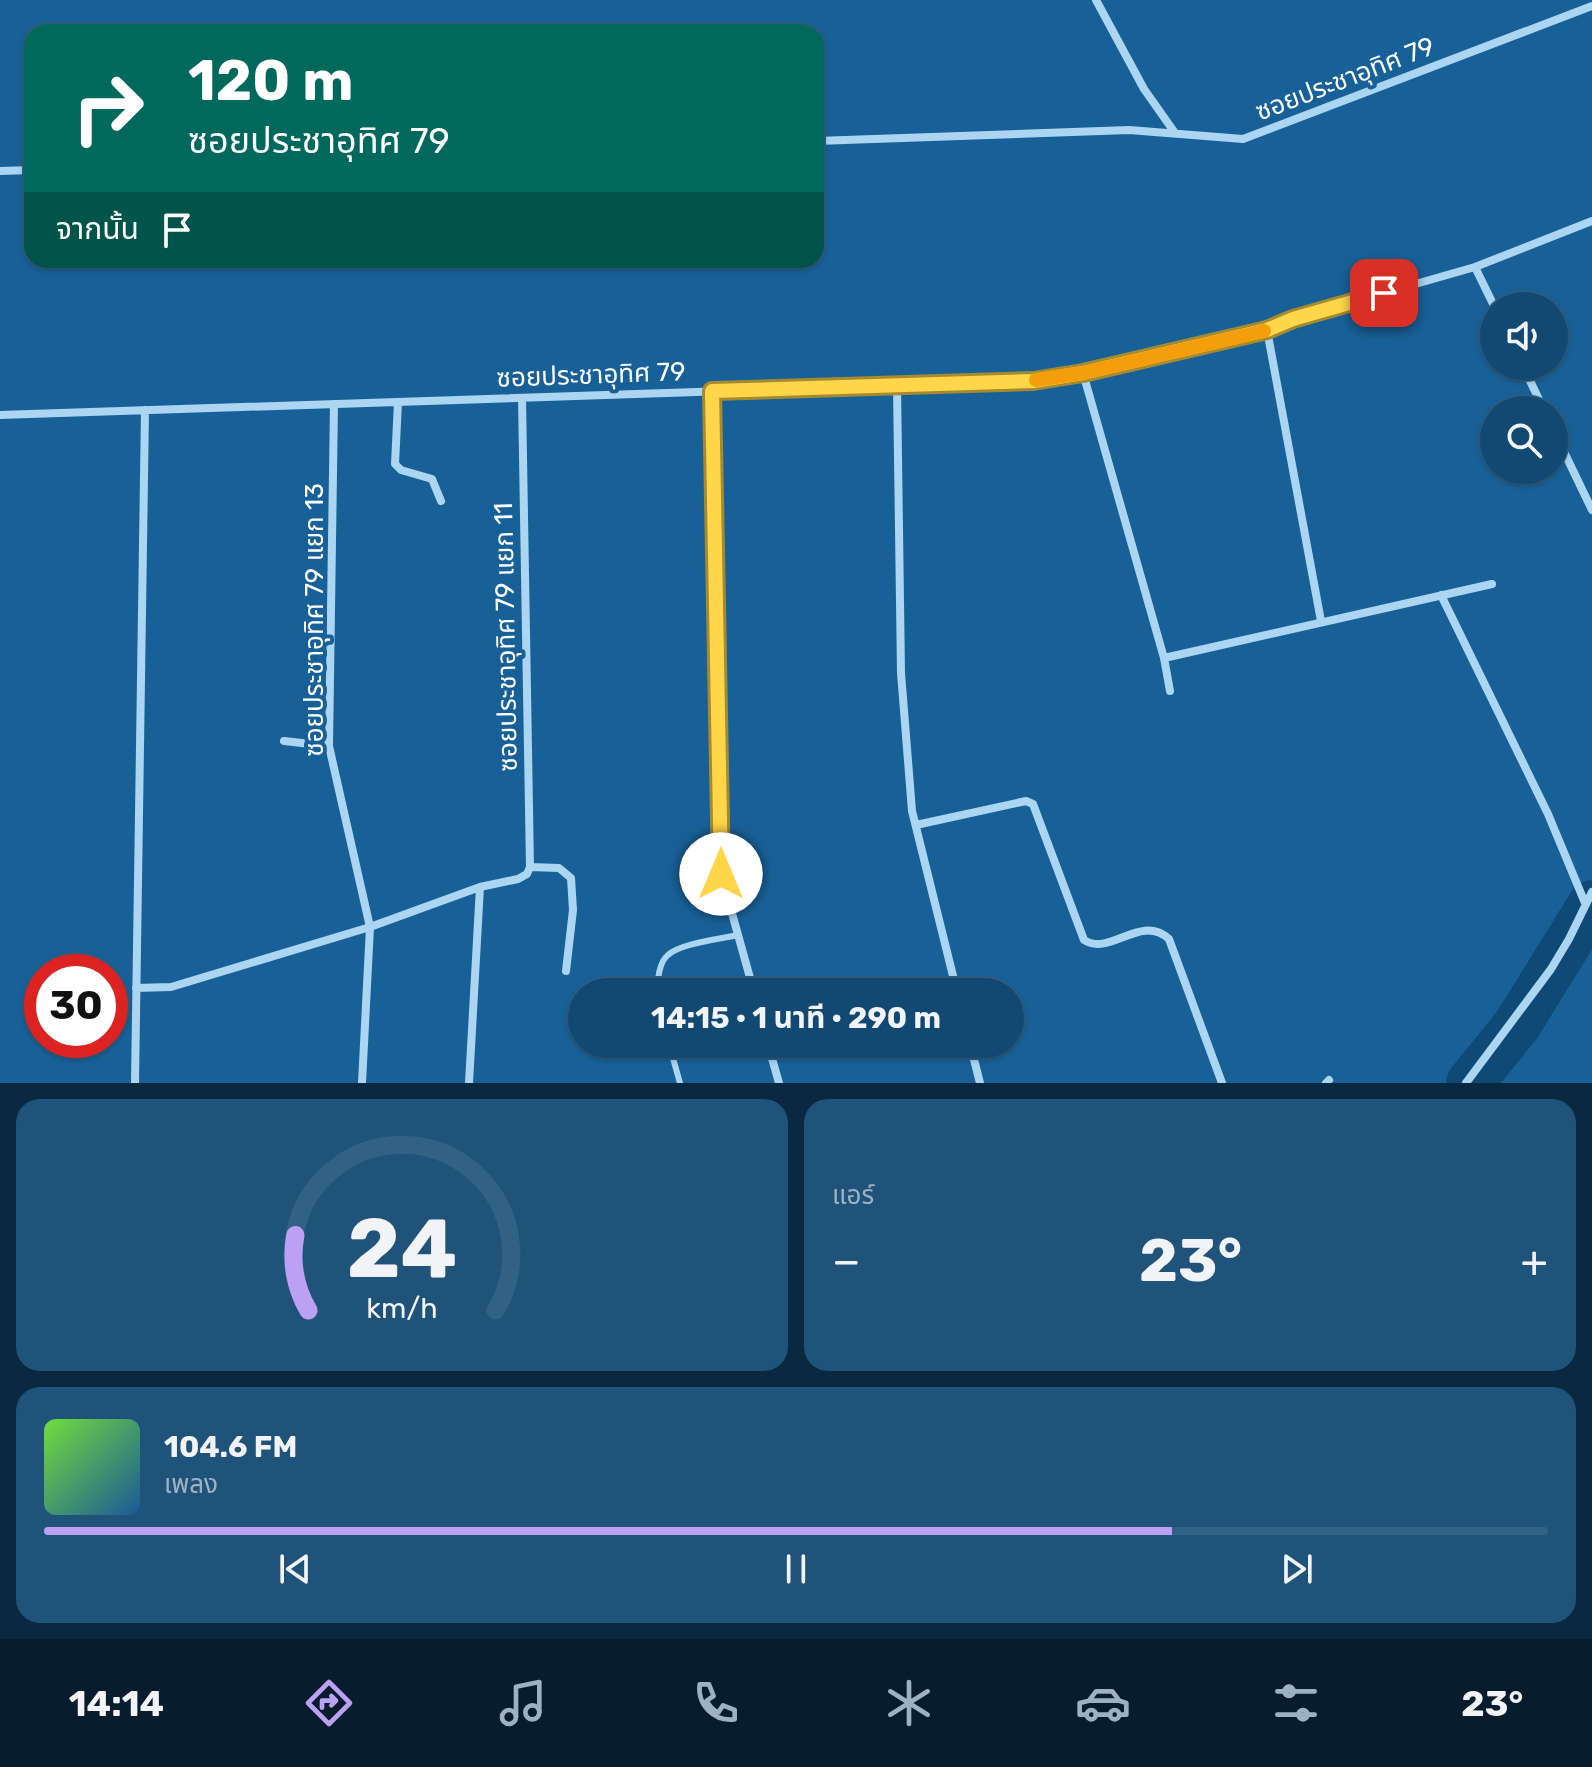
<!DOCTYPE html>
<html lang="th">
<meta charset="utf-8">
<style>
:root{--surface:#124972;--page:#1f537a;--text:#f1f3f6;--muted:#9cb2c4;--line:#316184;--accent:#bca0f2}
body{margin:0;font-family:Rubik,"Noto Sans Thai",sans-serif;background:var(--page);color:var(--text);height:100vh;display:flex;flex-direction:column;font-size:30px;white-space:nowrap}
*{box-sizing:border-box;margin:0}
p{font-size:26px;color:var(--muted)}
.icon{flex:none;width:44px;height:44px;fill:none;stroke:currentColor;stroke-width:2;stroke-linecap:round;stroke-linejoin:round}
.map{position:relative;height:1083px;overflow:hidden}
.side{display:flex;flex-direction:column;gap:16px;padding:16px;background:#0a283f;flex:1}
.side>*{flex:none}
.hud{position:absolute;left:24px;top:24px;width:800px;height:244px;border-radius:24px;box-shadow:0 2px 6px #0004,0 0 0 2px var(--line);background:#00695c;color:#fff;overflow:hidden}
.tools{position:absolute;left:1480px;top:292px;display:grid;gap:16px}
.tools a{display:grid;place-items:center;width:88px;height:88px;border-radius:50%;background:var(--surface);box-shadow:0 2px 6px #0004,0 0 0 2px var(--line);font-size:40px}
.speed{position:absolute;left:24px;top:954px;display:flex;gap:16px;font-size:40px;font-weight:700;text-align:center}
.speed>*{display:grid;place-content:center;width:104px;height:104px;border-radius:50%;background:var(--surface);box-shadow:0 2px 6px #0004,0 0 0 2px var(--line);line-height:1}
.speed .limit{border:12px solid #d22;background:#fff;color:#111}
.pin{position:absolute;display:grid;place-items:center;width:68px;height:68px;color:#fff;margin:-34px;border-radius:16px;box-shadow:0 4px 12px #0006}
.me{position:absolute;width:88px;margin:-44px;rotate:0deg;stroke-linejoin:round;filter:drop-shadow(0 0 6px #0008)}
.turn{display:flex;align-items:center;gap:28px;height:168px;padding:0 32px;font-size:36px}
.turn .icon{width:104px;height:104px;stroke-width:2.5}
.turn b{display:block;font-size:56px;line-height:68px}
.then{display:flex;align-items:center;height:76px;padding:0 32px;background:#0003;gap:16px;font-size:30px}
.big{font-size:60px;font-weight:700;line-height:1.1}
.side .card{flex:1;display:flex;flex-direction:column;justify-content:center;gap:12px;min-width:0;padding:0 28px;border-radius:24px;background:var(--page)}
.side .dial{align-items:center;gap:0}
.dial svg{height:208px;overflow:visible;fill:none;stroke:var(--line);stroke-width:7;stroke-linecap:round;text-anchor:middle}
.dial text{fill:var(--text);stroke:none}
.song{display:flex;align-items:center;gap:24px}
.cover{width:96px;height:96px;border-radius:12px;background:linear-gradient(135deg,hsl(100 70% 55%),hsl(210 70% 35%))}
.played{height:8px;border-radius:4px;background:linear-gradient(90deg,var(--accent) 75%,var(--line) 75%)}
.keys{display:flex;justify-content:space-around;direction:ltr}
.heat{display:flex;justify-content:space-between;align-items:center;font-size:44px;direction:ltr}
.side .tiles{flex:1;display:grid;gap:16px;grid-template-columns:1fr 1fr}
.card:last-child{grid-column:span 2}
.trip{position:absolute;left:568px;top:978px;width:456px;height:80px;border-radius:40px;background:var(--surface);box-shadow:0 2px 6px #0004,0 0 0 2px var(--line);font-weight:700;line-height:80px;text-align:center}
.menu{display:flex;height:128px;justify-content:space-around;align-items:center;background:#071d2e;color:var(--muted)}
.menu .icon{width:56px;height:56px}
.menu .selected{color:var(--accent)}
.menu b{font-size:36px;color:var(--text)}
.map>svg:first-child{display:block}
</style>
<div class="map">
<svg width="1592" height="1083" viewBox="0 0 1592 1083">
<rect width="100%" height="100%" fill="#186198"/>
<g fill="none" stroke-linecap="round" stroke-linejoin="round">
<path stroke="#0f4975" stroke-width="48" d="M 1470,1083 L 1517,1025 L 1592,904"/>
<path stroke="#acd5f1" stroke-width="6" d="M 658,992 C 657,981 659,962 668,955 C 681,943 721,939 738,935
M 669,1044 L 680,1083"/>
<path stroke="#acd5f1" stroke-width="8" d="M 1096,0 L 1144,89 L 1175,133
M 816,141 L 1129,130 L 1243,139 L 1592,6
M 0,171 L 32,170
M 1475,267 L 1494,306
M 1267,330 L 1321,621
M 1523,366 L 1544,410
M 1083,373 L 1164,658 L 1170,691
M 897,385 L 901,673 L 912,811 L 957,992
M 712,391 L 721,874 L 754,992
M 398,402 L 395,464 L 401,470 L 432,479 L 441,501
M 334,404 L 329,746 L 370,927 L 362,1083
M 0,415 L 1033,381 L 1083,373 L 1267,330 L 1293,319 L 1475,267 L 1592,221
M 1554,431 L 1592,510
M 1441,595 L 1548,814 L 1585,903
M 1164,658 L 1492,584
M 284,741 L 329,746
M 916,825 L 1026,801 L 1033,804 L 1084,940 C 1110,957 1140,913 1169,939 L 1222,1083
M 530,867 L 559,868 L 571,878 L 573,910 L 566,971
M 136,988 L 171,987 L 370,927 L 480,887 L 518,879 L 527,874 L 530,867 L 522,398
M 768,1044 L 779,1083
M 970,1044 L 980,1083
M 135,1083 L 145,410
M 469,1083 L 480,887
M 1326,1083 L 1329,1080
M 1466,1083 L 1551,969 L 1569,939 L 1592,892"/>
</g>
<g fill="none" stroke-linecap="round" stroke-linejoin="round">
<g stroke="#a68a30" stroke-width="20">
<path id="route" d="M 721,874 L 712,391 L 1033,381 L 1083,373 L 1267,330 L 1293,319 L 1384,293"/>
</g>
<use href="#route" stroke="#ffd54a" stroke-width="14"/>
<path stroke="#f59e0b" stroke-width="14" d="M 1036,380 L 1083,373 L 1264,331"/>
</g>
<g text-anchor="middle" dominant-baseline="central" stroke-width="8" stroke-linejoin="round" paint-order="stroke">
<g font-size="26" fill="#fff" stroke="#186198">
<text transform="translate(1345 79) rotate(-21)">ซอยประชาอุทิศ 79</text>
<text transform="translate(591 375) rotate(-2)">ซอยประชาอุทิศ 79</text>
<text transform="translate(314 620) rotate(-90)">ซอยประชาอุทิศ 79 แยก 13</text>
<text transform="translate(506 637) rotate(-91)">ซอยประชาอุทิศ 79 แยก 11</text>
</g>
</g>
</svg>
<div class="tools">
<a><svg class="icon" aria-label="sound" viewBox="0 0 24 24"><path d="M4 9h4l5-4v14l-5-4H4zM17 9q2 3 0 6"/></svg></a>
<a><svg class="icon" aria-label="search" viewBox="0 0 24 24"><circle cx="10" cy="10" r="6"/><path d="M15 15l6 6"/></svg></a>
</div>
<div class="speed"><div class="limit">30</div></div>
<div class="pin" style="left:1384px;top:293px;background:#d93025"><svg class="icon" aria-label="arrive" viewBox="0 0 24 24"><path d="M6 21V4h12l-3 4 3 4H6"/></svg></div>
<svg class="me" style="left:721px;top:874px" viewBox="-20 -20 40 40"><circle r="19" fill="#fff"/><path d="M0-13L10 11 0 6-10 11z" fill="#ffd54a"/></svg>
<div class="trip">14:15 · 1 นาที · 290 m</div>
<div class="hud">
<div class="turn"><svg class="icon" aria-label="right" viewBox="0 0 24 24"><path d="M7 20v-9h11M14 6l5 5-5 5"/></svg><div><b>120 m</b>ซอยประชาอุทิศ 79</div></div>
<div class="then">จากนั้น<svg class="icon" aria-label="arrive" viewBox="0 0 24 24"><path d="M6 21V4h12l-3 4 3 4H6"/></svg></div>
</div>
</div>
<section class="side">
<div class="tiles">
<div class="card dial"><svg viewBox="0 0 100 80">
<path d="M14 69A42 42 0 1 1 86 69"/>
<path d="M14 69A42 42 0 0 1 9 40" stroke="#bca0f2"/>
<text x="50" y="56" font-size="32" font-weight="700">24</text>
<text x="50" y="72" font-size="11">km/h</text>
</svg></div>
<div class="card"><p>แอร์</p>
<div class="heat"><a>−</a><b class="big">23°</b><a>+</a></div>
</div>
<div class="card">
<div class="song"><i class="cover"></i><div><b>104.6 FM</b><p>เพลง</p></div></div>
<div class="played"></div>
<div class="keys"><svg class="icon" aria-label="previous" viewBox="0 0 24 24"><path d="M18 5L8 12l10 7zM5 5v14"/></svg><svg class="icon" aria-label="pause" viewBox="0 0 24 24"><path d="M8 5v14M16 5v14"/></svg><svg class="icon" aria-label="next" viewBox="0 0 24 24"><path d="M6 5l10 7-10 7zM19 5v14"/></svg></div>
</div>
</div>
</section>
<nav class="menu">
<b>14:14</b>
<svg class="icon selected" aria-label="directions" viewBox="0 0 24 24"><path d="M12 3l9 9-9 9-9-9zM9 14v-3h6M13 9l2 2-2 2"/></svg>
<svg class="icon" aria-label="music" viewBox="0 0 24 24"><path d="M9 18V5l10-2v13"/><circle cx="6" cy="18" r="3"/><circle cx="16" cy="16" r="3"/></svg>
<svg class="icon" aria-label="phone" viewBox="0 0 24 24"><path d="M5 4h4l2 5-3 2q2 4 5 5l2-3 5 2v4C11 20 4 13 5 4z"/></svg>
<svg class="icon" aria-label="climate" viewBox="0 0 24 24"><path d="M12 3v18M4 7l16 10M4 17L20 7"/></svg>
<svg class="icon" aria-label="car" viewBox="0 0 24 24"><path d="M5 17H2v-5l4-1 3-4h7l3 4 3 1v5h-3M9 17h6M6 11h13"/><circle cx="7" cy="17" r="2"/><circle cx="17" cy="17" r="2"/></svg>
<svg class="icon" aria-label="filters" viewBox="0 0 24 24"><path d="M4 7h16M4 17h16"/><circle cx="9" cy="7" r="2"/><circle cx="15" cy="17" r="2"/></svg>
<b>23°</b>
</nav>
